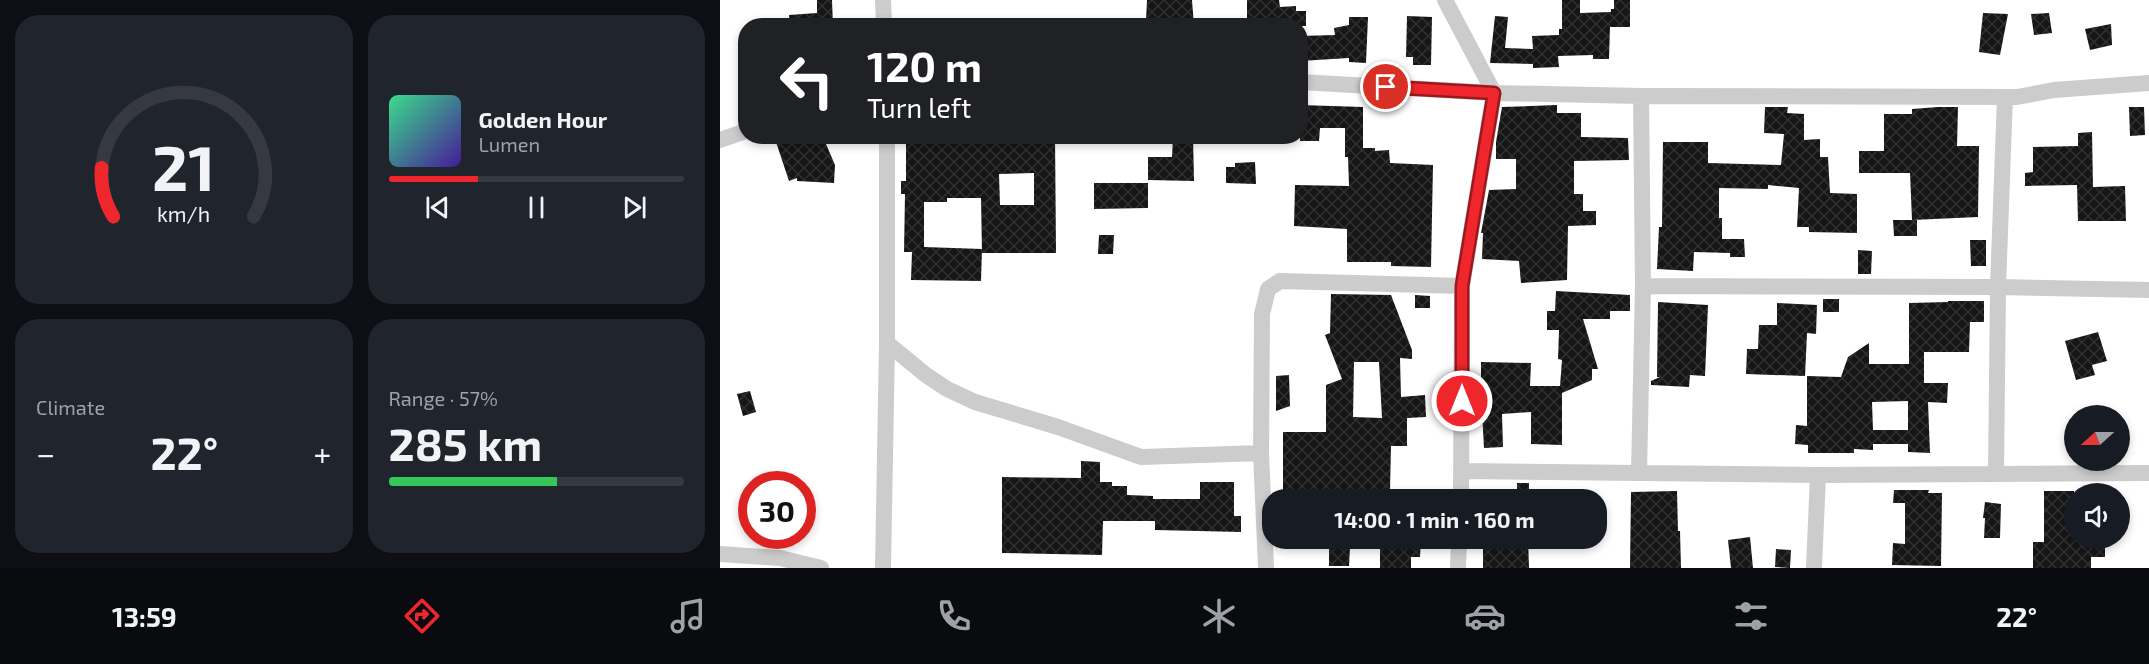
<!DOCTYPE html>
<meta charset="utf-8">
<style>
:root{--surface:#171b24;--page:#20242c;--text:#f1f3f6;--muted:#9ea1a6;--line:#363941;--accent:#ef272d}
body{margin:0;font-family:"Exo 2",sans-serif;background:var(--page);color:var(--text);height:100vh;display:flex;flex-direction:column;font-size:22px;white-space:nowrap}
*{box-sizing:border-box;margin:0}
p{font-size:20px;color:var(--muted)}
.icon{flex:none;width:33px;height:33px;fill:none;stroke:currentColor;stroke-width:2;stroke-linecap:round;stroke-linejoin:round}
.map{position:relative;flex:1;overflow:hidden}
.sheet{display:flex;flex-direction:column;gap:15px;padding:15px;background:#0d0f14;width:720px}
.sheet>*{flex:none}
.guide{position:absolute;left:18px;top:18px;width:570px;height:126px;border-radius:24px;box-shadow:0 3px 9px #0003;background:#202124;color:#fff;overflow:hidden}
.needle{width:39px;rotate:249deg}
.fabs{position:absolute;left:1344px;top:405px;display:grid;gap:12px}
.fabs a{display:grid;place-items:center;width:66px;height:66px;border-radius:50%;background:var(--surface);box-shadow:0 3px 9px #0003;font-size:30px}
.speed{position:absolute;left:18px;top:471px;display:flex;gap:12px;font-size:30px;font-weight:700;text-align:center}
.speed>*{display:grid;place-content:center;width:78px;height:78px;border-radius:50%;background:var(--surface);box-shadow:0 3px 9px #0003;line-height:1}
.speed .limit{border:9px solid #d22;background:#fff;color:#111}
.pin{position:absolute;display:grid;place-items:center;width:51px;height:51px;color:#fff;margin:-26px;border:3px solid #fff;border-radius:50%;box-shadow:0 2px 6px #0007}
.me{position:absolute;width:66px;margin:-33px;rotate:0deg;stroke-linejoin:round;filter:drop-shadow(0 0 4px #0008)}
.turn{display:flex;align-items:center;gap:21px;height:126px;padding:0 30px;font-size:27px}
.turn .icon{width:78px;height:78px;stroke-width:2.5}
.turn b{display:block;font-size:42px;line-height:51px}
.big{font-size:45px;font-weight:700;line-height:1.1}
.sheet .tile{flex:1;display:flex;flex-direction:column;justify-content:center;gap:9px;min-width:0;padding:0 21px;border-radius:24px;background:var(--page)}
.sheet .dial{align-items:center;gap:0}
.dial svg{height:156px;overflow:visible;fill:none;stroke:var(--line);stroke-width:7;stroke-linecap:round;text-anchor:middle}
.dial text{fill:var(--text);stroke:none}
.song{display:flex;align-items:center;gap:18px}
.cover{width:72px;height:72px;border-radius:9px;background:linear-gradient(135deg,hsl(150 70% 55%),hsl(260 70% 35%))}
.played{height:6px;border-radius:3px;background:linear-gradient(90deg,var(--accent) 30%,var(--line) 30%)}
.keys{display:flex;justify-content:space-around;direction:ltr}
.heat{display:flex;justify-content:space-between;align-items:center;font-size:33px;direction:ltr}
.charge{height:9px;border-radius:4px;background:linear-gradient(90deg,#34c759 57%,var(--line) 0)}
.sheet .tiles{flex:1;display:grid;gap:15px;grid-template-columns:repeat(2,1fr)}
.trip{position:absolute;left:542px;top:489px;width:345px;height:60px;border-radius:24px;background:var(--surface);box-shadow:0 3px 9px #0003;font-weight:700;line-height:60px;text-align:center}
.menu{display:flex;height:96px;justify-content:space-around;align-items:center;background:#090b0e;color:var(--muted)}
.menu .icon{width:42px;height:42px}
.menu .selected{color:var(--accent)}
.menu b{font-size:27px;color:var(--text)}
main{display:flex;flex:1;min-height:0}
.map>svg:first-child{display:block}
</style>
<main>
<section class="sheet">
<div class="tiles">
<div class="tile dial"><svg viewBox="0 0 100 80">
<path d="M14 69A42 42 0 1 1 86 69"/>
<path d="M14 69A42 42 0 0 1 8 44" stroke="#ef272d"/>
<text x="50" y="56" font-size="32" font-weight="700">21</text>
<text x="50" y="72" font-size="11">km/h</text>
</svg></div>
<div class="tile">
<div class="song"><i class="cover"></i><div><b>Golden Hour</b><p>Lumen</p></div></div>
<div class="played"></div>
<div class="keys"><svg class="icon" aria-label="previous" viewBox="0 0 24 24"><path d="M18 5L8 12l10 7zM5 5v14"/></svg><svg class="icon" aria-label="pause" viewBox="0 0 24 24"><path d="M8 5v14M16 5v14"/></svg><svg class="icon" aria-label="next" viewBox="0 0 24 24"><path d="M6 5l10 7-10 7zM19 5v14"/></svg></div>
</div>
<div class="tile"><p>Climate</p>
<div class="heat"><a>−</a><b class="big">22°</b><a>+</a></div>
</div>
<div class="tile"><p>Range · 57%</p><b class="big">285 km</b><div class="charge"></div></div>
</div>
</section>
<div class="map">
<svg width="1429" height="568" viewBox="0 0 1429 568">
<defs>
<pattern id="building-cross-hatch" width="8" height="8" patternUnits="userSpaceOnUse" patternTransform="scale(1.5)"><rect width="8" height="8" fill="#161616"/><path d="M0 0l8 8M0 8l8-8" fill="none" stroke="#303030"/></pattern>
</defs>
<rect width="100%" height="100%" fill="#fff"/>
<path fill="url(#building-cross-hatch)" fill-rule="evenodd" d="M 97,0 L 112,0 L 113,26 L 70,26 L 69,15 L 97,13 Z
M 427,0 L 472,0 L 474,26 L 455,26 L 450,25 L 450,21 L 426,20 Z
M 527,0 L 559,0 L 560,7 L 576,6 L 576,11 L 586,11 L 586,26 L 541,26 L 541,18 L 527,18 Z
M 842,0 L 860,0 L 860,13 L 891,12 L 891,9 L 894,9 L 894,0 L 910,0 L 910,27 L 890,27 L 889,59 L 873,59 L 873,55 L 838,56 L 839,67 L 813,68 L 813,64 L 770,63 L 775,16 L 788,17 L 785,48 L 813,49 L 812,36 L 839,35 L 839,29 L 842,29 Z
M 1263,13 L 1288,14 L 1280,55 L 1259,52 Z
M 1329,13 L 1332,33 L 1314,35 L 1311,14 Z
M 687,16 L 712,17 L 711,65 L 693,65 L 693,57 L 686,57 Z
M 629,17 L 648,17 L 646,63 L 629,62 L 629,58 L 580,61 L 580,36 L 615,35 L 614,28 L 629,25 Z
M 1391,24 L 1392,45 L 1370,50 L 1365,29 Z
M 580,105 L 643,107 L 643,148 L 655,148 L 655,151 L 669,150 L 670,163 L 713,165 L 711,267 L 671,266 L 671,262 L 627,262 L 627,229 L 574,226 L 575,185 L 629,186 L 628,157 L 625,157 L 625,128 L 600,128 L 599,141 L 580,141 Z
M 837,105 L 837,113 L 861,113 L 861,137 L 908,138 L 909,160 L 854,161 L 854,194 L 863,194 L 863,211 L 876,211 L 876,225 L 848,226 L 847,280 L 801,283 L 799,261 L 762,259 L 763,233 L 761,233 L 769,190 L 796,189 L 796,159 L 776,159 L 776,142 L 782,107 Z
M 1045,107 L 1068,107 L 1067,113 L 1084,114 L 1084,140 L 1100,139 L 1100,157 L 1108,157 L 1110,193 L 1137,194 L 1137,233 L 1089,232 L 1089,227 L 1077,227 L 1079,188 L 1048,185 L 1048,189 L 999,188 L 999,218 L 1002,218 L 1002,239 L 1024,239 L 1025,257 L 1010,257 L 1010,253 L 974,252 L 973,271 L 937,269 L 939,227 L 942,227 L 943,142 L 988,142 L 988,163 L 1061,165 L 1064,134 L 1044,133 Z
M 1218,107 L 1238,107 L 1237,146 L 1259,146 L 1258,217 L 1192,220 L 1190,173 L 1139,173 L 1139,151 L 1164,151 L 1164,114 L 1192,114 L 1192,109 Z
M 1409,107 L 1424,107 L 1425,135 L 1410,136 Z
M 1372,132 L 1373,187 L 1405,186 L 1406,221 L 1358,221 L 1357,185 L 1305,186 L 1305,173 L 1313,172 L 1313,147 L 1358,146 L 1358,133 Z
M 54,136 L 103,137 L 115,165 L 114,183 L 77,181 L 77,178 L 69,181 Z
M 234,136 L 335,136 L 336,253 L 262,253 L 261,198 L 227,198 L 227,202 L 204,202 L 204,247 L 262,249 L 261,281 L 191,280 L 192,252 L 184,252 L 185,194 L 181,194 L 181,181 L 186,181 L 186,138 ZM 314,173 L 314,205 L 280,205 L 279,174 Z
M 453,136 L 473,136 L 474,181 L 428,180 L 428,157 L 452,157 Z
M 535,162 L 536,184 L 506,183 L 506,167 L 515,167 L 515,163 Z
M 374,183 L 428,183 L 428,208 L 374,209 Z
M 1173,220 L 1197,220 L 1197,236 L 1174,236 Z
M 379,235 L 394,235 L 393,254 L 378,254 Z
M 1250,240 L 1266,240 L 1266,266 L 1251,266 Z
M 1138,250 L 1152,251 L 1151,274 L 1138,274 Z
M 836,291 L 910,295 L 910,311 L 890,311 L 890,319 L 863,319 L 878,369 L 872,369 L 872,380 L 842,393 L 842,445 L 811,444 L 811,412 L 782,414 L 783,447 L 764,448 L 761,393 L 761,362 L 811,363 L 810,386 L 840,386 L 842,360 L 838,359 L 839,330 L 827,330 L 827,311 L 835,311 Z
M 611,294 L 671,295 L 692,350 L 692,359 L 680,358 L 681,397 L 705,395 L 706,417 L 687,418 L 687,446 L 671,446 L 670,491 L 653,491 L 652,500 L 625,500 L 625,496 L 597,496 L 597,500 L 563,500 L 563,432 L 606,432 L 606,385 L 622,379 L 605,335 L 610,333 ZM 634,362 L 659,362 L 662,418 L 633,417 Z
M 695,295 L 710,296 L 710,308 L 695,308 Z
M 1103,299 L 1119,299 L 1119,312 L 1103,312 Z
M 1228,301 L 1264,301 L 1264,322 L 1250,322 L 1249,352 L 1204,352 L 1204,383 L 1228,383 L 1227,403 L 1208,402 L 1210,453 L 1188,452 L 1188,444 L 1153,444 L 1153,450 L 1134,449 L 1134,453 L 1088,453 L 1088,445 L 1075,444 L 1076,425 L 1087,426 L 1087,376 L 1121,377 L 1128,357 L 1149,343 L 1149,364 L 1189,364 L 1189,303 L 1228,302 ZM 1188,401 L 1188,430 L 1153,430 L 1152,402 Z
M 938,302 L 988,305 L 985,376 L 970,375 L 969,387 L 931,385 L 931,381 L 940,377 L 937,377 Z
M 1057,303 L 1097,305 L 1096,334 L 1087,333 L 1085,376 L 1026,374 L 1027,349 L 1038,349 L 1039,325 L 1057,325 Z
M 1378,332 L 1387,361 L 1372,365 L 1375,375 L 1356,380 L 1345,341 Z
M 569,375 L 570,406 L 556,411 L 556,376 Z
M 30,391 L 36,412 L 23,416 L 17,394 Z
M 361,461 L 380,462 L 380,482 L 392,482 L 392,486 L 407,486 L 407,495 L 433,496 L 433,499 L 480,499 L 480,482 L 514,482 L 514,516 L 521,516 L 521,532 L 435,530 L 435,521 L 383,521 L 382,555 L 282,553 L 282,477 L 361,478 Z
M 797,483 L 809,483 L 809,500 L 797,500 Z
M 1174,490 L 1209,490 L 1208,493 L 1222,493 L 1221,566 L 1172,565 L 1173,543 L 1185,544 L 1185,503 L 1173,503 Z
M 957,491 L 958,531 L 960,531 L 961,568 L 910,568 L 911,492 Z
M 1324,491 L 1354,491 L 1354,538 L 1385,538 L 1385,557 L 1371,557 L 1371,568 L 1313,568 L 1313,542 L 1324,542 Z
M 1265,502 L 1281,504 L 1280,538 L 1264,538 L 1265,518 L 1263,518 Z
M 1030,537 L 1033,568 L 1011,568 L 1008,540 Z
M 660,538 L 701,538 L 700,557 L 691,557 L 691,568 L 660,568 Z
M 763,538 L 808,538 L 809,568 L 763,568 Z
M 609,547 L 630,547 L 629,566 L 609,566 Z
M 1056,549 L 1071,550 L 1070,568 L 1055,567 Z"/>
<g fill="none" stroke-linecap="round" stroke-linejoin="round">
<path stroke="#ccc" stroke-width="16" d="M 163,0 L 164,26
M 725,0 L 774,93 L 742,286 L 741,500
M 580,82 L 774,93 L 921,96 L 1297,97 L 1334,90 L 1429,83
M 0,140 L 26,131
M 923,286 L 1278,287 L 1429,290
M 167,343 L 206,375 L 227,389 L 255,402 L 338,427 L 421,457 L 541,453
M 742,471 L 1098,475 L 1429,473
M 919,473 L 923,286 L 921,96
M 1276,474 L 1278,287 L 1285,97
M 0,554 L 60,558 L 101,568
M 163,568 L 167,343 L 167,136
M 546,568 L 541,453 L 542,314 L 548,289 L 560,281 L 742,286
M 738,568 L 739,538
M 1094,568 L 1098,475"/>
</g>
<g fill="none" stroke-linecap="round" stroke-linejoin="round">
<g stroke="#9b191d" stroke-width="15">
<path id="route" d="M 666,87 L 774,93 L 742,286 L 742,401"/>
</g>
<use href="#route" stroke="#ef272d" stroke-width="10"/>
</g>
</svg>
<div class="fabs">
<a><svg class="needle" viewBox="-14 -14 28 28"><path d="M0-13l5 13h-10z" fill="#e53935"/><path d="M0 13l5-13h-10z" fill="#9ea1a6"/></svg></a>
<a><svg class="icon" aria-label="sound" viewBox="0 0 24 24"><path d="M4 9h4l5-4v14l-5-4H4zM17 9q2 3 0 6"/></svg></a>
</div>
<div class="speed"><div class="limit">30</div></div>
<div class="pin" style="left:666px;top:87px;background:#d93025"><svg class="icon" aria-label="arrive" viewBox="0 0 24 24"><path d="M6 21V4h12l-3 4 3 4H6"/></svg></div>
<svg class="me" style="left:742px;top:401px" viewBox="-20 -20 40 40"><circle r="17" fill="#ef272d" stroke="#fff" stroke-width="3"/><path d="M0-11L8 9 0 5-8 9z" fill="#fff"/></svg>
<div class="trip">14:00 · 1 min · 160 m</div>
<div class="guide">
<div class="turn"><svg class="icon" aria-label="left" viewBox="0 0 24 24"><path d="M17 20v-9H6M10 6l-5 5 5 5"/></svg><div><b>120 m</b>Turn left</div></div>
</div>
</div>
</main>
<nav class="menu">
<b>13:59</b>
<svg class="icon selected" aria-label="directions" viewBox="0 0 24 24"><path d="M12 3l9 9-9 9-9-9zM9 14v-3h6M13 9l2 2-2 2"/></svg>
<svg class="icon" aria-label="music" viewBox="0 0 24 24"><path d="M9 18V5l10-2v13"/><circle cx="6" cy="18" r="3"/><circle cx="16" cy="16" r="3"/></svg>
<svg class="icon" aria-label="phone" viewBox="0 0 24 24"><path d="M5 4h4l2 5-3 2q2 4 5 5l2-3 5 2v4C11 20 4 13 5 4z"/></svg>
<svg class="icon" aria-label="climate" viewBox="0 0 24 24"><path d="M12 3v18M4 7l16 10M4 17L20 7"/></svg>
<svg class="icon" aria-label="car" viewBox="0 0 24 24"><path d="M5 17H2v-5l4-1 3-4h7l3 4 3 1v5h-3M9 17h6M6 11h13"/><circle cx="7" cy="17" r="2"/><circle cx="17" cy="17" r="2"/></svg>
<svg class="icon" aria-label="filters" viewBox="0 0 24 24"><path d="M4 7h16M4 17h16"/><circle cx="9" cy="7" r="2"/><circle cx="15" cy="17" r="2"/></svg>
<b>22°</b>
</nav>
